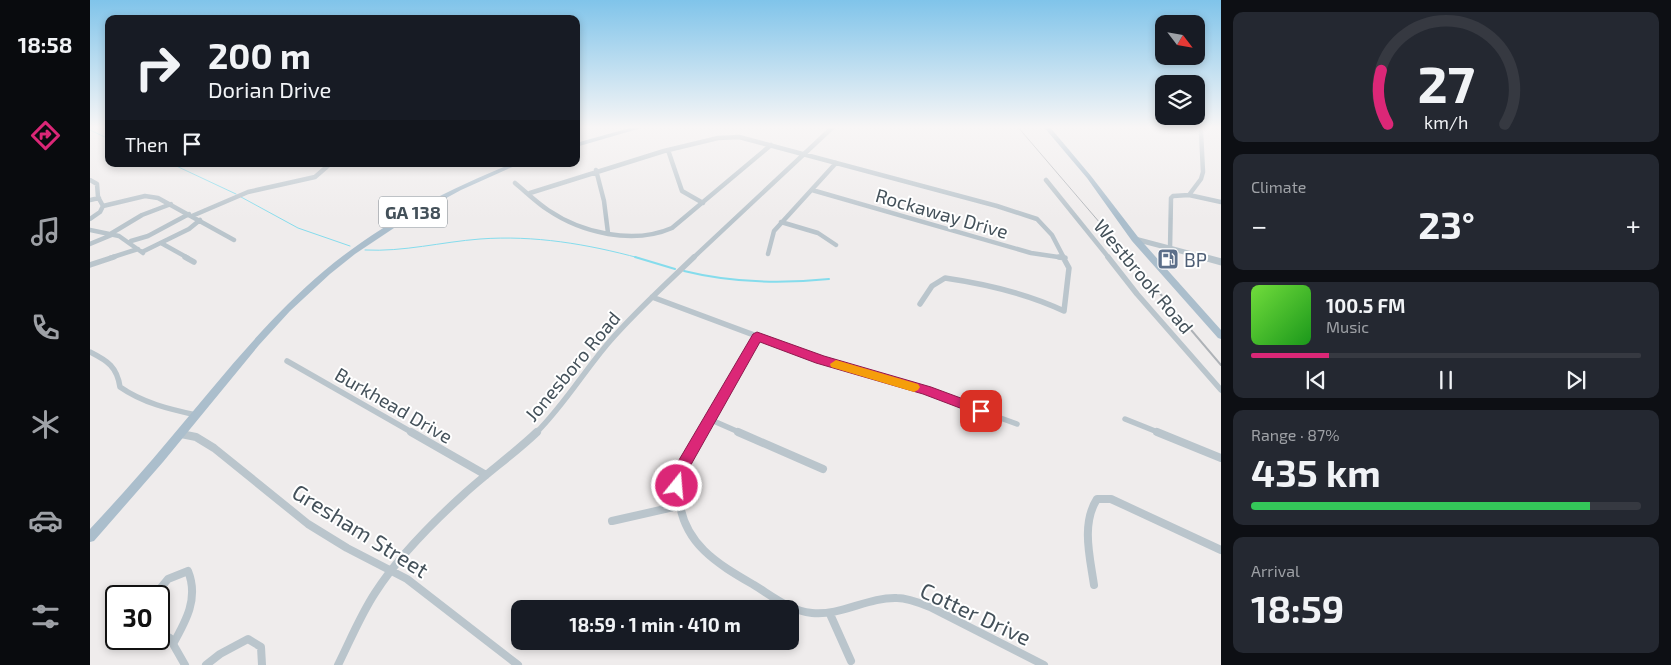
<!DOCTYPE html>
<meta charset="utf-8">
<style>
:root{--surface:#171b24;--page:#242831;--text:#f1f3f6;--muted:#9ea1a6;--line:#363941;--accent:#db2777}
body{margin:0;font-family:"Exo 2",sans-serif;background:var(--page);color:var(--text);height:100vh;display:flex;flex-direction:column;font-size:19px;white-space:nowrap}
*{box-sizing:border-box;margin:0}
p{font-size:16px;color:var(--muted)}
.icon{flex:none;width:28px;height:28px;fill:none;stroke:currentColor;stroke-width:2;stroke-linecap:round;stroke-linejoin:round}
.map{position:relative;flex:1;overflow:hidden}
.sheet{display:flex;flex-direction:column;gap:12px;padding:12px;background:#0d0f14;width:450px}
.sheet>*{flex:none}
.guide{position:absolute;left:15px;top:15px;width:475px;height:152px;border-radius:10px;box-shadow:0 2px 8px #0003;background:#171b24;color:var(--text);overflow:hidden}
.needle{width:32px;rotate:121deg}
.fabs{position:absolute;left:1065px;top:15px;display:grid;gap:10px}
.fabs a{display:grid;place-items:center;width:50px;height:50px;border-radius:10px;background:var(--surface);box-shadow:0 2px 8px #0003;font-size:25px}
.speed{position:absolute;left:15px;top:585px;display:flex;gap:10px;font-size:25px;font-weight:700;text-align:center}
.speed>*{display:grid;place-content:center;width:65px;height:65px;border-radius:50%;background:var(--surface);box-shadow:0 2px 8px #0003;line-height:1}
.speed .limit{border:2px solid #111;border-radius:8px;background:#fff;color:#111}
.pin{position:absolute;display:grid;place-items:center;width:42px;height:42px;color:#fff;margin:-21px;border-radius:10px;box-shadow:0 2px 8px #0006}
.me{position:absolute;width:55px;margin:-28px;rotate:17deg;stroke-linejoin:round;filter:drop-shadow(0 0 4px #0008)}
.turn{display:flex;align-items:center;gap:18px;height:105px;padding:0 20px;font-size:22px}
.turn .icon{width:65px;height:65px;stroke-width:2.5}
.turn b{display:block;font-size:35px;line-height:42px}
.then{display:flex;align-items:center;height:48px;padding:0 20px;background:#0003;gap:10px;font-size:19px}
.big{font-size:38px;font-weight:700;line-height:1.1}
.sheet .tile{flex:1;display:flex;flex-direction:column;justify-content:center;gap:8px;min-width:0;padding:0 18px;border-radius:10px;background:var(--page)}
.sheet .dial{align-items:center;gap:0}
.dial svg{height:130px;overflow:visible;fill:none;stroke:var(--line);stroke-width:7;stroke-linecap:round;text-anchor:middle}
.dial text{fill:var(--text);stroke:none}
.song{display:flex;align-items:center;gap:15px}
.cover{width:60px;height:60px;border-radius:8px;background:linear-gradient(135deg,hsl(100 70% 55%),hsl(120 70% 35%))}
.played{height:5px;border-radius:2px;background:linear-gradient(90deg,var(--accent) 20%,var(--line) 20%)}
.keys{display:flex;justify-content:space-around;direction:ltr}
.heat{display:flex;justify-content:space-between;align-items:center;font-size:28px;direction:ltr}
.charge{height:8px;border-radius:4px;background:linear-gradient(90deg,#34c759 87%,var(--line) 0)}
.trip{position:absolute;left:421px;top:600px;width:288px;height:50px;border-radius:10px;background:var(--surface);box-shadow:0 2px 8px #0003;font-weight:700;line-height:50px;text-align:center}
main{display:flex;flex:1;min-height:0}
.tabs{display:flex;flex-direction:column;width:90px;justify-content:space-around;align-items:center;background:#090b0e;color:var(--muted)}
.tabs .icon{width:35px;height:35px}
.tabs .on{color:var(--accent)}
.tabs b{font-size:22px;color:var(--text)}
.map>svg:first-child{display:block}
</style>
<main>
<nav class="tabs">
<b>18:58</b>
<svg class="icon on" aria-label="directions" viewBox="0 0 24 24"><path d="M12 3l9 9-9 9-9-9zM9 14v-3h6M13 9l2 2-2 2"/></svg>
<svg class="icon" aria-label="music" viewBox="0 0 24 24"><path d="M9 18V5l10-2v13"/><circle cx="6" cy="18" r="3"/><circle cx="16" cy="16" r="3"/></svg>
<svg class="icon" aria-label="phone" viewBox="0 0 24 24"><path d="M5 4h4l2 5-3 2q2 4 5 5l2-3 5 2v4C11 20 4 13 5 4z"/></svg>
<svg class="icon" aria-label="climate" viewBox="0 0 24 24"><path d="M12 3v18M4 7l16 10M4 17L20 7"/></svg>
<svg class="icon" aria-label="car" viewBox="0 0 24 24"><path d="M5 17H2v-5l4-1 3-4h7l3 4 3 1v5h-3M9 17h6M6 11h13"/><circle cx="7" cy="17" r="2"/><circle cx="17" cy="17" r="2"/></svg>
<svg class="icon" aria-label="filters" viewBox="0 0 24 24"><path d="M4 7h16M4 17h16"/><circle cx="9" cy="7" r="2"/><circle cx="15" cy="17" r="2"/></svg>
</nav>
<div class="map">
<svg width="1131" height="665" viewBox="0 0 1131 665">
<rect width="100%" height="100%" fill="#efecec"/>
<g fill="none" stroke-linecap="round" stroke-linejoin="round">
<path stroke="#85dcec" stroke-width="1" d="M 0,130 L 19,139
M 82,164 L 146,194
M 151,197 L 208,228 L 260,246
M 275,250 C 314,252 351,242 390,239 C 444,235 497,244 549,258"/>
<path stroke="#85dcec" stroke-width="2" d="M 545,257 L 585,269
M 594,271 C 642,283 690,284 739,279"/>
<path stroke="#bac5cc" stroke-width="4.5" d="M 578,150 L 592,191 L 613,203
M 506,170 L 514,201 L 518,233
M 0,180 L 7,184 L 8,197 L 13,206 L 10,212 L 0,219
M 956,180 L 1019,258
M 425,183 C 436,192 446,202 458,210 C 492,233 543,245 582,228 L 681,145
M 722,190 L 941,253 L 975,258
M 440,193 L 574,151 L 628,138 L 649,137 L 907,206 L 947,219 L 962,235 L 974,258
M 1099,195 L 1111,179 L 1113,172 L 1111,132
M 0,200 L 9,198
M 13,206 L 55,196 L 68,198 L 144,240
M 102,216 L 158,192 L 225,177 L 240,164
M 691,222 L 728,233 L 746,245
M 0,230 L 29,236 L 53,253
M 22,233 L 52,215 L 81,204
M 41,241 L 58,236 L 99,214
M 71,243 L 98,258
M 0,244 L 24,234
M 1080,249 L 1081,198 L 1083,196 L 1099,195 L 1131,202
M 52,252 L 99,229 L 110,220
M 678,254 L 684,231 L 746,163
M 20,258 L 48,249
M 603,258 L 744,126"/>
<path stroke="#bac5cc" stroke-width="5.5" d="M 95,257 L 104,262
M 969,257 L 975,258
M 1018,257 L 1047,294 L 1131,390
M 0,265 L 24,257
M 562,297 L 731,360 L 836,391 L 927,424
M 830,304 L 842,286 L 855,278 C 896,284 936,293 974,311 L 979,268 L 973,257
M 0,352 C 18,361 27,367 30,387 C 53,403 79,409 106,415
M 197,361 L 323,433
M 619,419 L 651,433
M 1035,419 L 1070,433
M 446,433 C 475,404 494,371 520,341 C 546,311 576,284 604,257
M 612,433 L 667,336"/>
<path stroke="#bac5cc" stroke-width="8" d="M 321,432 L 396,475
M 612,432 C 606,444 596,456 592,468 C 588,476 588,489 589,498 C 593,544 628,564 664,585 C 682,596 700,611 722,613 C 751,616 778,597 807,598 C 818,598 830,603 840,607 L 954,665
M 648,432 L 733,469
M 1067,432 L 1131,458
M 91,434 L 106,437 L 124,448 L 218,524 L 257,548 L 317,579 L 428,665
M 522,521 L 588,506
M 1004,585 C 1000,557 991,524 1007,499 L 1021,499 L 1131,550
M 64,596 L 78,579 L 98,571 C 109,598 96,621 83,644 L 80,638 L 69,632
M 740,614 L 761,661
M 83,644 L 95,665
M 116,665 L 130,654 L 158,639 L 171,647 L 172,665
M 248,665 C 260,641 270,616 285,593 C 308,557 342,523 374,494 C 398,472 424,454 447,432"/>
<path stroke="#bac5cc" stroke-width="5" d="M 1045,239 L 1117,258"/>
<path stroke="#bac5cc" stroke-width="7" d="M 1113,257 L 1131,262"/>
<path fill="#abbecc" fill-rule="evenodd" d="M 547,126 L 558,126 L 486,147 L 486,143 Z
M 953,126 L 959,126 L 1001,176 L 1048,237 L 1131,330 L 1131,339 L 1128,338 L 1042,241 L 997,178 Z
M 421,164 L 429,164 L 371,190 L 316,220 L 265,254 L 240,274 L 200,311 L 169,345 L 73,462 L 4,541 L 0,542 L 0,529 C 27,500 53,471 78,441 C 128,382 175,321 234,271 C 290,224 354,191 421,164 Z"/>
<path stroke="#aeb2b7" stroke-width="1" d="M 927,126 L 1040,258"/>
<path stroke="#aeb2b7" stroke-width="2" d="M 1039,257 L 1131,365"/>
</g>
<linearGradient id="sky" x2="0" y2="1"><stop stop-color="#80c4ea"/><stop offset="0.58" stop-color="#f8f6f6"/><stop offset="1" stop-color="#f8f6f6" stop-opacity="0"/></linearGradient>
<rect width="1131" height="219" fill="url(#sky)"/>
<path fill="#db2777" stroke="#8e194d" d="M 667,332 L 734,356 L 841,387 L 895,407 L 897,411 L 895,414 L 891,416 L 833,394 L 726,363 L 670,342 L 598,470 L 592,491 L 587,493 L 582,491 L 580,486 L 586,465 L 663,334 Z"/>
<path fill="#f59e0b" d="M 746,360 L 828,384 L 830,387 L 828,390 L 824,392 L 741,367 L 740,364 Z"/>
<defs>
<g id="fuel-square" transform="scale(1.125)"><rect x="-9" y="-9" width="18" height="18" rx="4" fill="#5c6f8a" stroke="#fff"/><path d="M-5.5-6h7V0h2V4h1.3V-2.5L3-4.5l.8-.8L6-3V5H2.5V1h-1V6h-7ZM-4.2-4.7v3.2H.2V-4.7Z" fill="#fff"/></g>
</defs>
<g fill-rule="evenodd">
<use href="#fuel-square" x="1078" y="259"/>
</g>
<g text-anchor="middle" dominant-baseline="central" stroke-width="4" stroke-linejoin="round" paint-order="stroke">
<rect fill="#fff" stroke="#7c858c" stroke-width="1" x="289" y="196.5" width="68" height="31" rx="4"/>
<g font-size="18" font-weight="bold" fill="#44515a">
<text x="323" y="212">GA 138</text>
</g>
<g font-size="19" fill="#44515a" stroke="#fff">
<text transform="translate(852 213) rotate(16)">Rockaway Drive</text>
<text transform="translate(1054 276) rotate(50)">Westbrook Road</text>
<text transform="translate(482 366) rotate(-50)">Jonesboro Road</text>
<text transform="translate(304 405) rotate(30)">Burkhead Drive</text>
</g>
<g font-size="19" fill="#4e5e75" stroke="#fff" text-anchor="start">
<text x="1094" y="259">BP</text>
</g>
<g font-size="22" fill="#44515a" stroke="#fff">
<text transform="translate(271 530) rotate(32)">Gresham Street</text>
<text transform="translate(886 613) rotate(25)">Cotter Drive</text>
</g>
</g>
</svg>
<div class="fabs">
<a><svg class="needle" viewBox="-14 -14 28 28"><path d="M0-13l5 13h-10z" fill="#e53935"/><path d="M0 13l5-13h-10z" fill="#9ea1a6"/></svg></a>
<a><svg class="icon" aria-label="layers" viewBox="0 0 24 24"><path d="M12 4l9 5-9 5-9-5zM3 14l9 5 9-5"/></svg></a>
</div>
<div class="speed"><div class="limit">30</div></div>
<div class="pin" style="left:891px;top:411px;background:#d93025"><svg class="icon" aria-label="arrive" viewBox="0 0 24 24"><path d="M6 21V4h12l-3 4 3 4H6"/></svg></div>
<svg class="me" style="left:587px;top:486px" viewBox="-20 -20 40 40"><circle r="17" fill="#db2777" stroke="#fff" stroke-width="3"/><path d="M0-11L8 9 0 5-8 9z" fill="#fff"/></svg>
<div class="trip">18:59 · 1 min · 410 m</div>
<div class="guide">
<div class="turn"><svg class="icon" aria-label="right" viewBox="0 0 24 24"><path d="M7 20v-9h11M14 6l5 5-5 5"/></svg><div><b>200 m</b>Dorian Drive</div></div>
<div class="then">Then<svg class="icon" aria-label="arrive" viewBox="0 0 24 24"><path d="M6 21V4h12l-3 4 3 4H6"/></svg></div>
</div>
</div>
<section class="sheet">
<div class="tile dial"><svg viewBox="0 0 100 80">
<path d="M14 69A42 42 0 1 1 86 69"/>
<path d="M14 69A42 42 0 0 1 10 36" stroke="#db2777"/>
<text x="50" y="56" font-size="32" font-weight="700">27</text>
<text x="50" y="72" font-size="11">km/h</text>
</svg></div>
<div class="tile"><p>Climate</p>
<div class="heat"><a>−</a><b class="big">23°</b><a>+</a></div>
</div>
<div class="tile">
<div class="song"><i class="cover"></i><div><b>100.5 FM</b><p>Music</p></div></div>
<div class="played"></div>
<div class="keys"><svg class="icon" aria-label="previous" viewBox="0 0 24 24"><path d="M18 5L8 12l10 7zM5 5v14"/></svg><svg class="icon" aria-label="pause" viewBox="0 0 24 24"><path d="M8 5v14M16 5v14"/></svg><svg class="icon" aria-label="next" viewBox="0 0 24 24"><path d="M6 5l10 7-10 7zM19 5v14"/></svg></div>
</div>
<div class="tile"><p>Range · 87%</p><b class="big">435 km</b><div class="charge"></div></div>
<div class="tile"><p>Arrival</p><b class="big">18:59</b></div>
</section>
</main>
